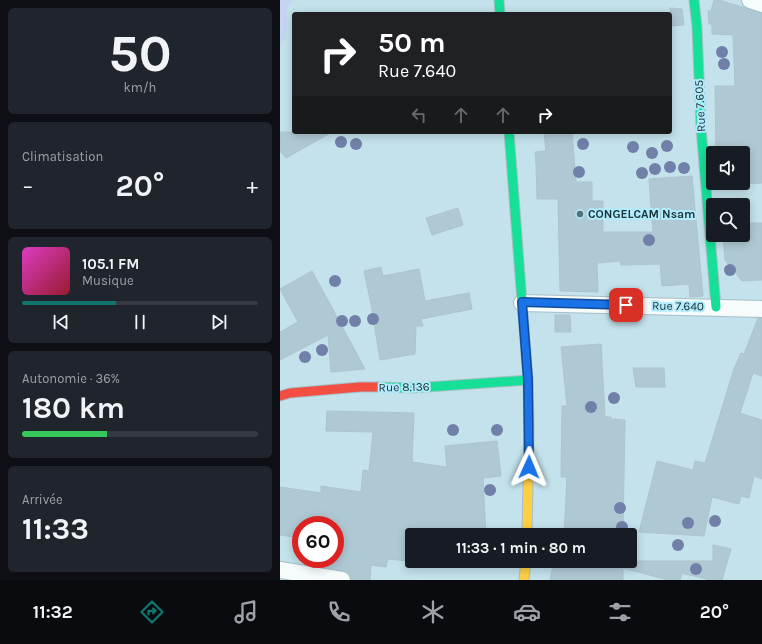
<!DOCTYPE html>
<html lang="fr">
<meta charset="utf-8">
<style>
:root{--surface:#171b24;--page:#20242c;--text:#f1f3f6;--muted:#9ea1a6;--line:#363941;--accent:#0f766e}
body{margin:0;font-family:Karla,sans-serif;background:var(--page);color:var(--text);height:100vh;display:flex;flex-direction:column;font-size:15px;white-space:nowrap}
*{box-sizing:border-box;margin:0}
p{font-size:13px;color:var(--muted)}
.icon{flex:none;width:22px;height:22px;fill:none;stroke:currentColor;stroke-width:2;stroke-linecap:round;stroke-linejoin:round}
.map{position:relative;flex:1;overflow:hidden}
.panel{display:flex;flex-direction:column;gap:8px;padding:8px;background:#0d0f14;width:280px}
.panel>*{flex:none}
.hud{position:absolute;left:12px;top:12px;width:380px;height:122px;border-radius:4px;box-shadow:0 2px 10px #0003;background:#202124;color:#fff;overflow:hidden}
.controls{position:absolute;left:426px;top:146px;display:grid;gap:8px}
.controls a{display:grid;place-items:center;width:44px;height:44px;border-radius:4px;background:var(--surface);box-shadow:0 2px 10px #0003;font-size:20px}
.speed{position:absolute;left:12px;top:516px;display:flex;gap:8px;font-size:20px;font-weight:700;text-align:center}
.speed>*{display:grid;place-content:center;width:52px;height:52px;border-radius:50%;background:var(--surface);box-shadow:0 2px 10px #0003;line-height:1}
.speed .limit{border:6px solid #d22;background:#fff;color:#111}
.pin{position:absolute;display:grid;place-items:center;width:34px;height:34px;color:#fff;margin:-17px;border-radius:8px;box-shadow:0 2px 6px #0006}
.me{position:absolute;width:44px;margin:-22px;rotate:1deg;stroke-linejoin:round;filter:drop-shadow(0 0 3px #0008)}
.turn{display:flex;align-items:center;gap:14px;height:84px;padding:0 20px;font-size:18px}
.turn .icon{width:52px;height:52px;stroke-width:2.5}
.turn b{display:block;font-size:28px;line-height:34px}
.lanes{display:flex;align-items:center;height:38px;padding:0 20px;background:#0003;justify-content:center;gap:20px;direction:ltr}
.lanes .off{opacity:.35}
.big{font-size:30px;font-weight:700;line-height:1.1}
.panel .widget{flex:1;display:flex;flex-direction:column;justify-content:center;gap:6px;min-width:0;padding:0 14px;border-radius:6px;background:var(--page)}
.panel .dial{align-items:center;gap:0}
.dial b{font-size:52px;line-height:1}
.song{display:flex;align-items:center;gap:12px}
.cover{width:48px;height:48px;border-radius:6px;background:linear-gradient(135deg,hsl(310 70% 55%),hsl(350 70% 35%))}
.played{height:4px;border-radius:2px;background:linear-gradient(90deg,var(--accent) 40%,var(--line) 40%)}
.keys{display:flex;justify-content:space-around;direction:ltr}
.heat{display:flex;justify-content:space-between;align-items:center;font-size:22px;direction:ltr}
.charge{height:6px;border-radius:3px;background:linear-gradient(90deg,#34c759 36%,var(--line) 0)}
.trip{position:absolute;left:125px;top:528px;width:232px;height:40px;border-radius:4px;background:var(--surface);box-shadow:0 2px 10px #0003;font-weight:700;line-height:40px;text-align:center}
.dock{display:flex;height:64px;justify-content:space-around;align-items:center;background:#090b0e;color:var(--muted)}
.dock .icon{width:28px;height:28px}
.dock .selected{color:var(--accent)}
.dock b{font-size:18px;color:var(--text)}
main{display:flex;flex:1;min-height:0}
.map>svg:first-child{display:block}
</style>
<main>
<section class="panel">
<div class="widget dial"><b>50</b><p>km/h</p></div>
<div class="widget"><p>Climatisation</p>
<div class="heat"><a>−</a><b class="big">20°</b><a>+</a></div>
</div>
<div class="widget">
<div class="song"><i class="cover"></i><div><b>105.1 FM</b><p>Musique</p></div></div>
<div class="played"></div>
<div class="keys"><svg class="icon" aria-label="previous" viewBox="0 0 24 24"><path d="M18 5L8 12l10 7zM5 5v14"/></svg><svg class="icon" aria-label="pause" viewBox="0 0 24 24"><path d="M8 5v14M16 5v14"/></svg><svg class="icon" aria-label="next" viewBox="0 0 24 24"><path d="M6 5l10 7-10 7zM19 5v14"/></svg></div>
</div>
<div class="widget"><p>Autonomie · 36%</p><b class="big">180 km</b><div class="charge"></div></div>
<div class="widget"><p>Arrivée</p><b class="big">11:33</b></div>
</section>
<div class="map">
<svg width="482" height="580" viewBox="0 0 482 580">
<rect width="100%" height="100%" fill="#c3e2eb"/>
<path fill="#c4d5f2" d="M 0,0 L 13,0 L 7,10 L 6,38 L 0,46 Z"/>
<path fill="#afc9d4" stroke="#adc3cd" d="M 434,0 L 439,0 L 482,13 L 482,183 L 438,185 L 438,183 L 463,183 L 463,153 L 436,153 L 435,86 L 455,86 L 453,35 L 432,34 L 432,24 L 429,24 L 428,11 L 431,11 Z
M 390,8 L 402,9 L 404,25 L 390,26 Z
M 0,132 L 52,132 L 6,158 L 0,151 Z
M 264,132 L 292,132 L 296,182 L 312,182 L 312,201 L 323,201 L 323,232 L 373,232 L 369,179 L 412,176 L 423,296 L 410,297 L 409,284 L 382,286 L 380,264 L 341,265 L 340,261 L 317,263 L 318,292 L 280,291 L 278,199 L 257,199 L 256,164 L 255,152 L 266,151 Z
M 178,208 L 183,225 L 152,235 L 146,218 Z
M 463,223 L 482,223 L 482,280 L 462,281 L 445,260 L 443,235 L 463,235 Z
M 101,267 L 103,276 L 139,269 L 145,301 L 189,293 L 192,309 L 141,319 L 143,326 L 136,326 L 135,354 L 100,360 L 91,304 L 84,271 Z
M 32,271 L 50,304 L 85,369 L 51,372 L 48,335 L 0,360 L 0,332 L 18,322 L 0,289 Z
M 275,315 L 290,315 L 291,332 L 275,332 Z
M 478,318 L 482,318 L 482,376 L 473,373 L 460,413 L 482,420 L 482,479 L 474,476 L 469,498 L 461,496 L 459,504 L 432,497 L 424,536 L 359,532 L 377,461 L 413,470 L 415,461 L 425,463 L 454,369 L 461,353 L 464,354 Z
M 321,344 L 325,417 L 331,417 L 331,419 L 345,420 L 343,531 L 304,529 L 303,535 L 284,535 L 287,477 L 281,477 L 282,406 L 287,406 L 281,347 Z
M 353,368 L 384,368 L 385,387 L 356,387 Z
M 47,411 L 134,413 L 132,462 L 167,467 L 165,446 L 217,441 L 221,476 L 203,478 L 206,535 L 132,535 L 132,552 L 130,552 L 129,561 L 108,559 L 106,567 L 91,565 L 90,580 L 71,580 L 68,573 L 64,571 L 42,567 L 38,559 L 55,559 L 55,525 L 21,525 L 21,538 L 0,535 L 0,487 L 41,493 L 41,486 L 81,492 L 83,470 L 89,471 L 93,432 L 46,431 Z
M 433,545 L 451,549 L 442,580 L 430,580 L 402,573 L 400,580 L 388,580 L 343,568 L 343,580 L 270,580 L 274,561 L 433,561 Z"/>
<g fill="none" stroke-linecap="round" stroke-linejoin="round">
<g stroke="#a6bfc6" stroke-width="18">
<path id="street" d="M 470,0 L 482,4
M 242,303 L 482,309
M 0,570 L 62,580"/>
</g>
<g stroke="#a6bfc6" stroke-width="11">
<path id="fast" d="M 219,0 L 220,14
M 414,0 L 417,27 L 421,128 L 436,307
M 229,132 L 248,380 L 249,429
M 98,387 L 134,388 L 248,380"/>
</g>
<g stroke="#a6bfc6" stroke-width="11">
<path id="slow" d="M 247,535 L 249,429
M 244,580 L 246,561"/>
</g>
<g stroke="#a6bfc6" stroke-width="11">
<path id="jam" d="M 0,396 L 10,393 L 80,387 L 98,387"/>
</g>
<use href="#street" stroke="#f6fbfc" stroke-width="16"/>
<use href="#fast" stroke="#16e098" stroke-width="9"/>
<use href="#slow" stroke="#ffcf43" stroke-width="9"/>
<use href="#jam" stroke="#f24e42" stroke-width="9"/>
</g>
<g fill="#7180a8">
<circle cx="442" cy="52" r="6"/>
<circle cx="444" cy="64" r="6"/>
<circle cx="61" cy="142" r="6"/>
<circle cx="76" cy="144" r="6"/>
<circle cx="303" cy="144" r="6"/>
<circle cx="387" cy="146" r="6"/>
<circle cx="353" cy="147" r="6"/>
<circle cx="372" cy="153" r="6"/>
<circle cx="390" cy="167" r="6"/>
<circle cx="404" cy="168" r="6"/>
<circle cx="375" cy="169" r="6"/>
<circle cx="299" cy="172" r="6"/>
<circle cx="362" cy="173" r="6"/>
<circle cx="369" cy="240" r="6"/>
<circle cx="450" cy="270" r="6"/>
<circle cx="55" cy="281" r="6"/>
<circle cx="93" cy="319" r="6"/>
<circle cx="62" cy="321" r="6"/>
<circle cx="75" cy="321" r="6"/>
<circle cx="42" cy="350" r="6"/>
<circle cx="25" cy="357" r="6"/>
<circle cx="334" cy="398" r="6"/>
<circle cx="311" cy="407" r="6"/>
<circle cx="173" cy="430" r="6"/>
<circle cx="217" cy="430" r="6"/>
<circle cx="210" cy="490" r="6"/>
<circle cx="340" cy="508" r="6"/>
<circle cx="435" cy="521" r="6"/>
<circle cx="408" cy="523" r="6"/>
<circle cx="342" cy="527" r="6"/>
<circle cx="398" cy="545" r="6"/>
<circle cx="416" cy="569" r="6"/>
</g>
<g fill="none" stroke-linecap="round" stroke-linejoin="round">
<g stroke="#114b97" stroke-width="10">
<path id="route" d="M 249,467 L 248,380 L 242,302 L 346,305"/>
</g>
<use href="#route" stroke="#1a73e8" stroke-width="7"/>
</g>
<circle fill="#567077" stroke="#b2ebfc" stroke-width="1.5" cx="300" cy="214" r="4"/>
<g text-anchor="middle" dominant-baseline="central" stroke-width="4" stroke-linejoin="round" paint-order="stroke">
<g font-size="12" fill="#1b3238" stroke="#b2ebfc">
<text transform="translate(420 106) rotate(-93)">Rue 7.605</text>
<text transform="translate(398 306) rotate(1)">Rue 7.640</text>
<text transform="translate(124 387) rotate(-1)">Rue 8.136</text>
</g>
<g font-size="12" font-weight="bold" fill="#1b3238" stroke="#b2ebfc" text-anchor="start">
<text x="308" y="214">CONGELCAM Nsam</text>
</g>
</g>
</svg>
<div class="controls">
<a><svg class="icon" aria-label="sound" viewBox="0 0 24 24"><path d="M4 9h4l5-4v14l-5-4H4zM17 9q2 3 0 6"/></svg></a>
<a><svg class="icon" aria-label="search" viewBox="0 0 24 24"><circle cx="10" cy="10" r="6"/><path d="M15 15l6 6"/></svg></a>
</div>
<div class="speed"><div class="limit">60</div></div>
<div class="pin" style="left:346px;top:305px;background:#d93025"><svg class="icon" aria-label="arrive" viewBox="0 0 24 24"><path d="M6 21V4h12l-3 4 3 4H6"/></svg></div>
<svg class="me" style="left:249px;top:467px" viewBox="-20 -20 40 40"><path d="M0-17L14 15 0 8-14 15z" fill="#1a73e8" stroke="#fff" stroke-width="4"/></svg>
<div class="trip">11:33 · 1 min · 80 m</div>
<div class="hud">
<div class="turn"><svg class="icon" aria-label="right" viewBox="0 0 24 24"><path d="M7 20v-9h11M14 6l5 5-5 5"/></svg><div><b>50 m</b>Rue 7.640</div></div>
<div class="lanes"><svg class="icon off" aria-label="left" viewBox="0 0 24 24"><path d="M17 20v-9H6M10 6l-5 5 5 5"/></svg><svg class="icon off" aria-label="ahead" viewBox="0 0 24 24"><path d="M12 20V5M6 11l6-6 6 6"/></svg><svg class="icon off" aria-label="ahead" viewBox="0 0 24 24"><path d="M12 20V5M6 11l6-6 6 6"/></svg><svg class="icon" aria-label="right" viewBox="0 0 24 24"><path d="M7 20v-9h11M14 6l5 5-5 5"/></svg></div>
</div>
</div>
</main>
<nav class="dock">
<b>11:32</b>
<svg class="icon selected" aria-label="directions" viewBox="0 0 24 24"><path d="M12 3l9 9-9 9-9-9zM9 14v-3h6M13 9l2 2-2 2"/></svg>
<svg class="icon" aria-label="music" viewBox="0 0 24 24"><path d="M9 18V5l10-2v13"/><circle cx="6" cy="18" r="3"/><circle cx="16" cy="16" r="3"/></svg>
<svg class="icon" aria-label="phone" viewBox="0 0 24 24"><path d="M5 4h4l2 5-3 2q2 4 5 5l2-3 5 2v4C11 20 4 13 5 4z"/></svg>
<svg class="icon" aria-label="climate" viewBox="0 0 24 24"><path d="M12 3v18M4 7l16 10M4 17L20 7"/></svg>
<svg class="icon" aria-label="car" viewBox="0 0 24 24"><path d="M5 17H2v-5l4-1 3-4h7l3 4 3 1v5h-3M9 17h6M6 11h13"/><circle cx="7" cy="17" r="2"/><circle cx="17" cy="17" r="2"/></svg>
<svg class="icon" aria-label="filters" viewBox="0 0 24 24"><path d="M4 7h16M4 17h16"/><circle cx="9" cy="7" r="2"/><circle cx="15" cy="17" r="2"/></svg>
<b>20°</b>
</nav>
